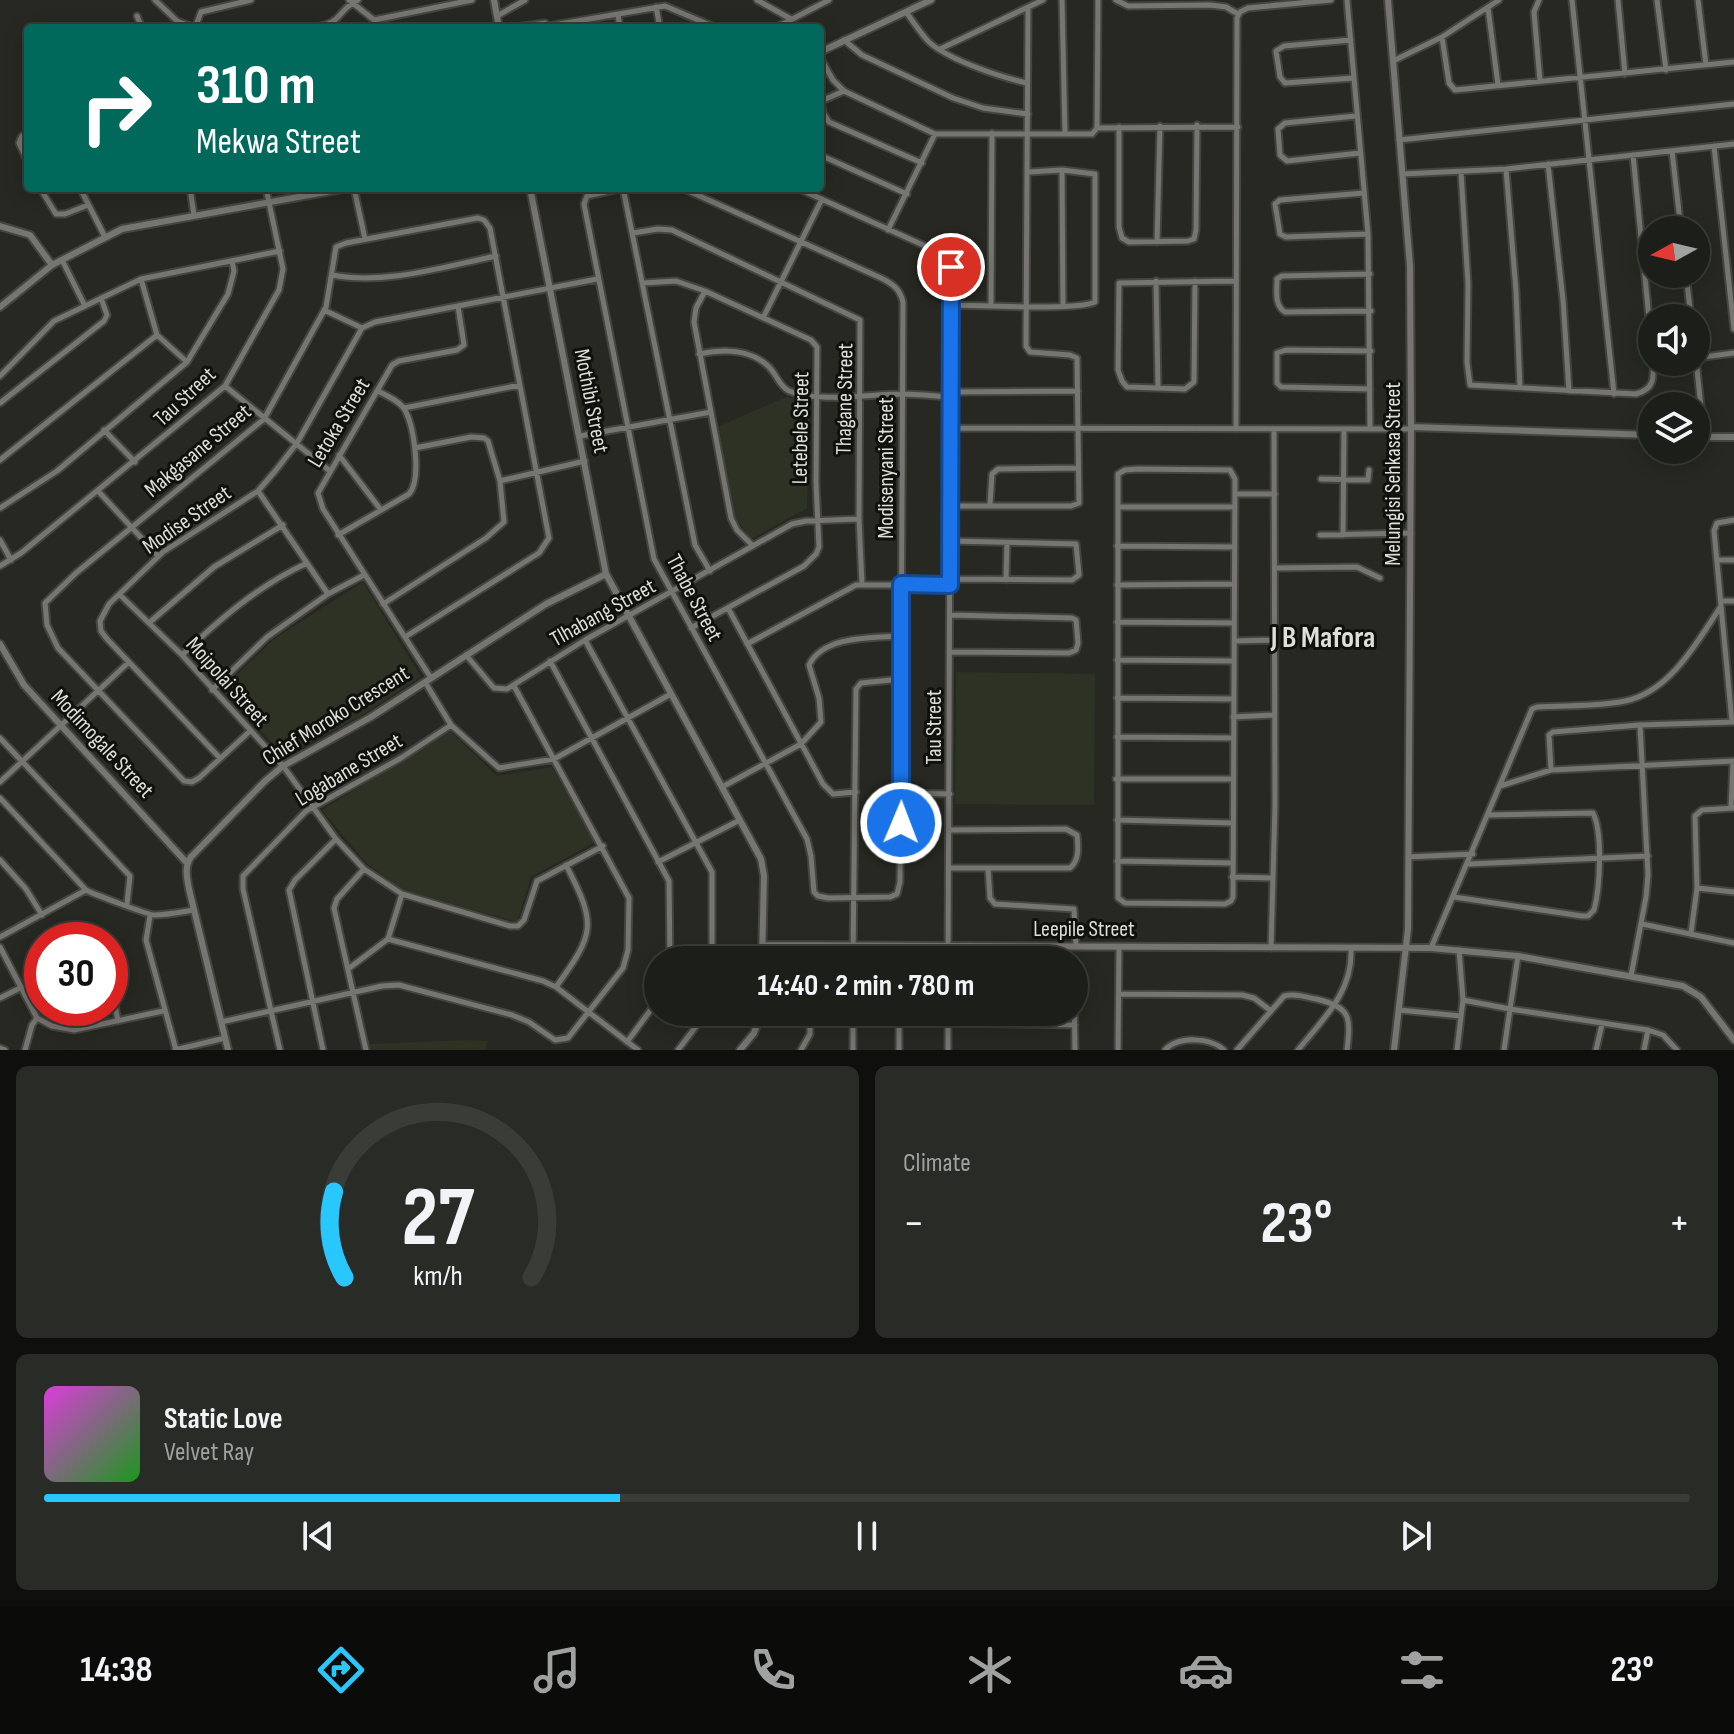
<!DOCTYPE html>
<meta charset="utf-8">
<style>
:root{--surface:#1c1e19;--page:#292b26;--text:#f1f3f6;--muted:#a0a2a2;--line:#3a3c38;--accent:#28c8ff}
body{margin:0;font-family:"Sofia Sans Condensed",sans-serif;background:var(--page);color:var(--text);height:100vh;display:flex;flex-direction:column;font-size:30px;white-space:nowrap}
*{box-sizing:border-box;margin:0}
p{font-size:26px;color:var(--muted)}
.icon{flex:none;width:44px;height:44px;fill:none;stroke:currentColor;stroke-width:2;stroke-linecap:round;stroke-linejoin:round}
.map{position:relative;height:1050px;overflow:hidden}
.details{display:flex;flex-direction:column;gap:16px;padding:16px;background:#0f100e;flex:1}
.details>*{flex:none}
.guide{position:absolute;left:24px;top:24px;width:800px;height:168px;border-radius:8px;box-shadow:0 4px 20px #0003,0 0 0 2px var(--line);background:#00695c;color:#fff;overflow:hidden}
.needle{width:52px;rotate:262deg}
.controls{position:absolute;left:1638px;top:216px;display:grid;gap:16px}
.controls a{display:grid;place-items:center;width:72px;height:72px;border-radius:50%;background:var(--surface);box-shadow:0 4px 20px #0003,0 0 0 2px var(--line);font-size:40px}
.speed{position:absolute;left:24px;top:922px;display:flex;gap:16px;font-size:40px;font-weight:700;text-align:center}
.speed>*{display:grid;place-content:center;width:104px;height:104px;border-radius:50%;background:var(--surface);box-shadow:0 4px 20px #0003,0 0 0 2px var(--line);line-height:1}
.speed .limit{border:12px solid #d22;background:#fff;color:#111}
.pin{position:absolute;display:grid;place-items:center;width:68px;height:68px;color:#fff;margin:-34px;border:4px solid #fff;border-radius:50%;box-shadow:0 2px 8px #0007}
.me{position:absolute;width:88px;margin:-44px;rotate:1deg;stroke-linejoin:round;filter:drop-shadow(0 0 6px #0008)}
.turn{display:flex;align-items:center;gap:28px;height:168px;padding:0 40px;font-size:36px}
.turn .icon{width:104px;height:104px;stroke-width:2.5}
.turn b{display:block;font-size:56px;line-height:68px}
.big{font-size:60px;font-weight:700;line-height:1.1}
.details .widget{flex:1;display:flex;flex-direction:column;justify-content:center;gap:12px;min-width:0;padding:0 28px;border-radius:12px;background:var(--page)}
.details .dial{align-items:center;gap:0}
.dial svg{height:208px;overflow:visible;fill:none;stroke:var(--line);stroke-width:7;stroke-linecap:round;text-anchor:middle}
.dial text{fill:var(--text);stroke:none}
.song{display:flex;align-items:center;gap:24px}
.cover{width:96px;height:96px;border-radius:12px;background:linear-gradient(135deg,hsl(300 70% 55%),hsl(120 70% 35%))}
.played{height:8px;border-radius:4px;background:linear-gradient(90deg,var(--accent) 35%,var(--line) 35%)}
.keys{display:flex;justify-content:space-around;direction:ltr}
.heat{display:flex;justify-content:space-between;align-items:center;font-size:44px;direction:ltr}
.details .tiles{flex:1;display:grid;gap:16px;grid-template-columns:1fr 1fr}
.widget:last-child{grid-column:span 2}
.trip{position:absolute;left:644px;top:946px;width:444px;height:80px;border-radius:40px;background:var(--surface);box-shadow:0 4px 20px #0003,0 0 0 2px var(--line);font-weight:700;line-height:80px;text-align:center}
.menu{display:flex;height:128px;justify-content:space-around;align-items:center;background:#0b0c0a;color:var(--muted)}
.menu .icon{width:56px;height:56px}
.menu .on{color:var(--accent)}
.menu b{font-size:36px;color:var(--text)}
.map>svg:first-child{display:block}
</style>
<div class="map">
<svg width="1734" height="1050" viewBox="0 0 1734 1050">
<rect width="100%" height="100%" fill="#262821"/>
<path fill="#2e3225" d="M 786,397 L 809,400 L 807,508 L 751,539 L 734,515 L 717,427 Z
M 363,582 L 421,677 L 359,717 L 284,756 L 222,689 L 274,639 Z
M 956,672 L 1095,674 L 1094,805 L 955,804 Z
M 450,731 L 497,776 L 552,767 L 595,842 L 531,877 L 517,922 L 403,890 L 365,862 L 322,810 Z
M 468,1040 L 488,1041 L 485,1050 L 371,1050 L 369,1044 Z"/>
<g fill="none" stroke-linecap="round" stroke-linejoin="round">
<g stroke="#43453f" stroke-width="9">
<path id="minor" d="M 155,0 L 177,21 L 195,28
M 349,0 L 374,20 L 376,28
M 757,0 L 791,19
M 1062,0 L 1065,133
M 1116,0 L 1128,6 L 1210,5 L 1226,7 L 1238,14
M 1347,0 L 1368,234 L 1370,428
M 1539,0 L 1534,12 L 1540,81
M 1572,0 L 1614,394
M 1618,0 L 1625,74
M 1657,0 L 1666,70
M 1698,0 L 1706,65
M 656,7 L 660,28
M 1488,8 L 1498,85
M 906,12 C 913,21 920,33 929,42 C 949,60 1000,77 1027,83
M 618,15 L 620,28
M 137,16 L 142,28
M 497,16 L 525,0
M 374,20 L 472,0
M 548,26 L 665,6 L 717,28
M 195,28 L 201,12 L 251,0
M 310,28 C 346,23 334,12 358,0
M 509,28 L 545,23 L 548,27
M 775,28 L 829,0
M 1442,37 L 1449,83 L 1455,90 L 1734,62
M 844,40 L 862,55 L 953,98 L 983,108 L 1028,114
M 1351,40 L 1284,46 L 1276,51 L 1280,77 L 1285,83 L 1354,78
M 940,49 L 1043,0
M 820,57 L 833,80 L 844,91 L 935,134 L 1092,134 L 1097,128 L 1098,0
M 1393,61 L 1442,37 L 1499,0
M 821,101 L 823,113 L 829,122 L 922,163
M 821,101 L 844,91
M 1356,116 L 1285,123 L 1278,129 L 1280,155 L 1287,161 L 1360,153
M 1119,127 L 1119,227 L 1122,238 L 1129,242 L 1188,241 L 1194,239 L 1196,230 L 1197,125
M 1097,128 L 1238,127
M 28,133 L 22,136 L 19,143 L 28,162
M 1399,140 L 1734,104
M 1714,146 L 1734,329
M 1672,151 L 1681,230
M 820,155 L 907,194
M 1633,155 L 1652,349
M 1548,164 L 1563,300 L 1569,391
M 1506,169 L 1516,291 L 1520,388
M 1062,170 L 1063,305
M 1461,172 L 1468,284 L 1467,362 L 1470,385 L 1636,394 C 1654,389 1654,379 1653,362
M 1402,174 L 1506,169 L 1734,144
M 40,188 L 56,214 L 65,214 L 88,205
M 80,188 L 105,237
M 121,188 L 130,188
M 190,188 L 194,215
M 354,188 L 365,239
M 623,188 L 587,196 L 584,204 L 654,559 L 807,839 L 811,856 L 814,892 L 818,896 L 828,898 L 890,897 L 897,894 L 900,882 L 903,302 C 900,289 893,284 881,278 L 682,188
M 623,188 L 695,545 L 710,571
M 797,188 L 943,254 L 949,260 L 951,267 L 948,960
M 1364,193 L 1280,200 L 1275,204 L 1280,234 L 1286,237 L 1368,234
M 888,230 L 935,134
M 633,233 L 658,229 L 672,230 L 860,320 L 859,519 L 862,584
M 1157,242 L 1160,126
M 62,260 L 85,306
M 1370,274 L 1282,276 L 1277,279 C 1277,291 1274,305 1285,312 L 1371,311
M 1686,274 L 1691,318
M 332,275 C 386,285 442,267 496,256
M 141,279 L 157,335 L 187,362
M 1156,281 L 1158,387
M 1195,281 L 1194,382 L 1185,389 L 1127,387 L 1122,381 L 1118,370 L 1119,283 L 1235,281
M 643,283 L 676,281 L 705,291 L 811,340 L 817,347 L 816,483 L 819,547 L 816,554 L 804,566 L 691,628
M 705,291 L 696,308 L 694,322 L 731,518 L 737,530 L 753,546
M 951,305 C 979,305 1076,311 1095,302 L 1095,174 L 1062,170 L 1029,172
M 991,305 L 992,133
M 324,310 L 362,328
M 763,318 L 822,199
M 362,328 L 375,322 L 597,279
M 699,354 C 722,349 750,348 769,367 C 777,375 779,386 789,391 C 818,403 870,394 901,394 C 918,394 934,396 951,397
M 1696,358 L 1734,353
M 1696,359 L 1704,437
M 0,376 L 54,321 L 141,279 L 280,251
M 225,386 L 330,471
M 1370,389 L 1281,387 L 1277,383 L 1277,353 L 1286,350 L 1371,351
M 951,392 L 1078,391
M 0,403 L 104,321 L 107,315 L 101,298
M 404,408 L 520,385
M 951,428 L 1411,429
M 1236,429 L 1237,18 L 1240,12 L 1248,8 L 1331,0
M 104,430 L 135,462
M 580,436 L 711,412
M 339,455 L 381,510
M 0,460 L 157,335
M 1138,469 L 1230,470 L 1235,479 L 1233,897 L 1231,901 L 1225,904 L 1125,903 L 1118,898 L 1118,474 L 1125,470 Z
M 1321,479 L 1368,480 L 1369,470
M 500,481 L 585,461
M 258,491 L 328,594
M 99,492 L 158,556
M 1236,494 L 1275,494
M 990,505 L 992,474 L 998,469 L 1078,468
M 951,506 L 1071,506 L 1079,503 L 1077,358 L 1070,355 L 1030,352 L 1026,346 L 1028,7
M 1118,507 L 1235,507
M 0,508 L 57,471 L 187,362 L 228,294 L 234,271 L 232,261
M 338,535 L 409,494 C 422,479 414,427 405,410 C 400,401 387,396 378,391
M 1320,535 L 1411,533
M 1343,535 L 1344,429
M 0,540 L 11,560
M 1117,546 L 1235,547
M 1717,560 L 1734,560
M 0,566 L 21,553 L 225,386 L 279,290 L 283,269 L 266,188
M 1276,568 L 1357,567 L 1380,578
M 950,579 L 1072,580 L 1079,575 L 1076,544 L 950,541
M 1006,580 L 1007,543
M 1117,585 L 1234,584
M 120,595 L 182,655 L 283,766 L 336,839 L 364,869 L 402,894 L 510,926 L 518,926 L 524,920 L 537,881 L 603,846
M 1721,601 L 1734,601
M 383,604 L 486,538 L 504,522 L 500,481 L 488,441 L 484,438 L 471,437 L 415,448
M 728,608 L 823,784 L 833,794 L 856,792
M 150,622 L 214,567 L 283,525
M 1117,622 L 1234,623
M 585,640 L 712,872 L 712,960
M 1234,641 L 1273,640
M 747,644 L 856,585 L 950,585
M 950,652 L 1069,653 L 1076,650 L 1078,643 L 1076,620 L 1072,618 L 950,615
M 182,655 C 221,618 258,586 307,563
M 466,655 L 494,688 L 507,689 L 585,640 L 792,524 L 806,521 L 859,519
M 1117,660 L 1233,661
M 550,661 L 669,881 L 670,960
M 431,678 L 323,509 L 318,493 L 392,365 L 399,361 L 457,350 L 464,345 L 458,306
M 425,682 L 451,725 L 499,768 L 554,759 L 671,694
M 212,690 L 267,637 L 328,594 L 364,575
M 1117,698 L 1234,699
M 1233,717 L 1274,715
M 1732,722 L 1714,531 L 1717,523 L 1734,520
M 249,732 L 199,778 L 192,782 L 184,781 L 58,648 L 47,625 L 45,603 L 76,573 L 264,419 L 326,307 L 336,247 L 346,243 L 478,218 L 484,220 L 490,228 L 549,538 L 539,553 L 405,637
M 1117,737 L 1233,738
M 0,738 L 130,876 L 127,904
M 220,758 L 107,639 L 101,631 L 100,621 L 109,604 L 163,552 L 258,491 L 276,470 L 297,443 L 362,328
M 1551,770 L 1549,735 L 1553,732 L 1640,725 L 1734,722
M 1116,779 L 1233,779
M 0,782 L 129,662
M 1500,786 L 1551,770 L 1734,761
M 722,787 L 801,744 L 821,722 L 819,698 L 809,665 C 824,635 873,638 900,636
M 901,793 L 950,794
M 0,798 L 86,890 C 93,894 149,915 154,915 C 167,915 181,912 194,910
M 1731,808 L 1733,762
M 1117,820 L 1231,823
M 949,830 L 1066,829 L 1077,835 C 1078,846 1080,860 1070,868 L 949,868
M 1408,857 L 1473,854
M 0,860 L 26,889 L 42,915
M 1117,861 L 1232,863
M 658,862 L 740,820
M 1469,864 L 1648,856
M 988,868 L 990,898 L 995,904 L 1074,909 L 1076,946
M 364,869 L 337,899 L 334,908 L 366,1050
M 1232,877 L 1273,878
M 1697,888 L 1734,892
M 1454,897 L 1582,916 L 1588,916 L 1594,910 C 1600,888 1603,833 1593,813 L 1489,815
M 150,916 L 146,940 L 176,1050
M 1642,924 L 1734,943
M 1691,933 L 1697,888 L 1695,816 L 1702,810 L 1734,808
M 0,937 L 86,890
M 388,939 L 543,981 L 556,987 L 638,1050
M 84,940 L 86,940
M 0,947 L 37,1018 L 52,1026 L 74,1030 L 163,1011
M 1271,948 L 1275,806 L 1274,429
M 1431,948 L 1532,709 L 1537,707 C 1566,705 1597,707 1625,701 C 1670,692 1698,641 1721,606
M 853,960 L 856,689 L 861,683 L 901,679
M 348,969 L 388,939 L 402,894
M 1631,976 L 1646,897 L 1648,875 L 1640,725
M 110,979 L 118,1021
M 556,987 C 595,933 597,925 566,865
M 1074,990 L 1075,1050
M 26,994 L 42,987
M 1119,994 L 1242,995 L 1254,998 L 1271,1011
M 0,998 L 22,987
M 1463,1000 L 1510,1009 L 1518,956
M 70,1008 L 74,1030
M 1399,1010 L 1461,1016
M 221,1022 L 382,986 L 399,985 L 512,1015 L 529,1022 L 555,1040 L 568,1038 L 623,968 L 628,950 L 629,898 L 514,686
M 948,1023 L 1075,1025
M 990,1023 L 990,1012
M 627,1042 L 658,1000
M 0,1048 L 5,1050
M 25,1050 L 32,1025 L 37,1018
M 175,1050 L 225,1038
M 280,1050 L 243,889 L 243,876 L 306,811 L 401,758 L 451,725
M 323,1050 L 289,890 L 295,880 L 336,839
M 678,1050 L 707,1012
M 801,1050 L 810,1034 L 810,1012
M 853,1050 L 853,1012
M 899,1050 L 899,1012
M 948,1050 L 948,1012
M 1118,1050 L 1119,947
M 1165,1050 C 1178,1036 1210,1037 1224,1050
M 1237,1050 L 1284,996 C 1295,993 1305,997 1316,999 C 1351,1007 1351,1017 1347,1050
M 1298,1050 C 1323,1019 1353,992 1351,949
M 1457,1050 L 1463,1000 L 1459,950
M 1504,1050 L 1510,1009 L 1648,1030 L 1663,1035 L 1677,1050
M 1596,1050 L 1602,1024
M 1644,1050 L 1648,1030"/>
</g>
<g stroke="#43453f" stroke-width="10">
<path id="tertiary" d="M 494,0 L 499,28
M 1388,0 L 1410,266 L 1411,427 L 1408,929 L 1394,1050
M 820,52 L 931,0
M 530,188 L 606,574 L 761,859 L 764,876 L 762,960
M 0,226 L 30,235 L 52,265
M 0,307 L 52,265 L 122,229 L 348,188
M 1411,427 L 1652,435
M 1696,437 L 1734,437
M 0,644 L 24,685 L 187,863
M 762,945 L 1431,948 L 1518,956 L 1683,986 L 1701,997 L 1734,1040
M 228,1050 L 189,889 C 187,878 184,867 191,857 L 265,781 L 283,766 L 371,717 L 546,604 L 606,574
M 740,1050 L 754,1033 L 761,1012"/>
</g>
<use href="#minor" stroke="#767571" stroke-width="5"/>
<use href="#tertiary" stroke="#767571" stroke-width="6"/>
</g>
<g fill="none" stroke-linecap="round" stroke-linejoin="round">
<g stroke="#114b97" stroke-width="20">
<path id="route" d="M 901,823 L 901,584 L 950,585 L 951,267"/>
</g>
<use href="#route" stroke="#1a73e8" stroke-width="14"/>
</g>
<g text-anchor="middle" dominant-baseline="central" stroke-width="6" stroke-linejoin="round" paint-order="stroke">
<g font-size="22" fill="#dddfda" stroke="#10110d">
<text transform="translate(185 397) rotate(-43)">Tau Street</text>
<text transform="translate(845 399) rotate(-89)">Thagane Street</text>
<text transform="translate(591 401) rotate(79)">Mothibi Street</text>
<text transform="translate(339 423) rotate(-59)">Letoka Street</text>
<text transform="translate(801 428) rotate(-89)">Letebele Street</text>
<text transform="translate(198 451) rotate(-40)">Makgasane Street</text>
<text transform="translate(886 468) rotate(-90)">Modisenyani Street</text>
<text transform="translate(1393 474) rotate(-90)">Melungisi Sehkasa Street</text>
<text transform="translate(187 520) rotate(-35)">Modise Street</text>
<text transform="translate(694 598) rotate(62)">Thabe Street</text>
<text transform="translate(603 613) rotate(-29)">Tlhabang Street</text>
<text transform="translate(227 682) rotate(48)">Moipolai Street</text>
<text transform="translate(336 716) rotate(-32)">Chief Moroko Crescent</text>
<text transform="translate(934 727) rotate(-90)">Tau Street</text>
<text transform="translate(102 744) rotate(47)">Modimogale Street</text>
<text transform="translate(349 770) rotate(-31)">Logabane Street</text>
<text x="1084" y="929">Leepile Street</text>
</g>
<g font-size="30" font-weight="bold" fill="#dddfda" stroke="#10110d">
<text x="1323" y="638">J B Mafora</text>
</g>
</g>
</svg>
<div class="controls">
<a><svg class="needle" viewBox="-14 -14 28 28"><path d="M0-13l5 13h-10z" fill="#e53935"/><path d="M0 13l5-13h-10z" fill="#a0a2a2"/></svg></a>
<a><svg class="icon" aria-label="sound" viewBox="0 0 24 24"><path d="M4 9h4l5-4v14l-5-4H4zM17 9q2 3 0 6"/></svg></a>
<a><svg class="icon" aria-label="layers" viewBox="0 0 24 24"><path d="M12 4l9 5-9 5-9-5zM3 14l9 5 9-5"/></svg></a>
</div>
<div class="speed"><div class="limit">30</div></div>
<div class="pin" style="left:951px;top:267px;background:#d93025"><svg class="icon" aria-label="arrive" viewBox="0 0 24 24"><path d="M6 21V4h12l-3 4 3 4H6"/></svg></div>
<svg class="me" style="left:901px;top:823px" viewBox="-20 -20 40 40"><circle r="17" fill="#1a73e8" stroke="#fff" stroke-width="3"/><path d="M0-11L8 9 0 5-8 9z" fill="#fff"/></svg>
<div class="trip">14:40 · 2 min · 780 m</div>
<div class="guide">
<div class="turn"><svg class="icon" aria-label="right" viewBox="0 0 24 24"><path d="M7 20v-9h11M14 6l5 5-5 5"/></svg><div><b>310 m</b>Mekwa Street</div></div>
</div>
</div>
<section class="details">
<div class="tiles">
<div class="widget dial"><svg viewBox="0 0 100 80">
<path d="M14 69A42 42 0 1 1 86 69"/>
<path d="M14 69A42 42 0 0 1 10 36" stroke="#28c8ff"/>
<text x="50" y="56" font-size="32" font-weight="700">27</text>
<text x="50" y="72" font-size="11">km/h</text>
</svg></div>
<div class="widget"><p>Climate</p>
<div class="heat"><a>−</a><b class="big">23°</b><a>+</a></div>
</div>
<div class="widget">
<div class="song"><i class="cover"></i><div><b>Static Love</b><p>Velvet Ray</p></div></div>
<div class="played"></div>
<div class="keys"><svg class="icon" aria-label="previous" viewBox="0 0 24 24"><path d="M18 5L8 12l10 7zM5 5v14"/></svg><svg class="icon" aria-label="pause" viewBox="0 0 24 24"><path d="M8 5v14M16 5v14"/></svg><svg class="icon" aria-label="next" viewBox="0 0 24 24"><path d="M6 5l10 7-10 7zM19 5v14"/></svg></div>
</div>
</div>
</section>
<nav class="menu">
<b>14:38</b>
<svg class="icon on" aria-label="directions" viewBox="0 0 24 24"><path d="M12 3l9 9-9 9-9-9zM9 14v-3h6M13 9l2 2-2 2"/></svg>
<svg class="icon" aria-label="music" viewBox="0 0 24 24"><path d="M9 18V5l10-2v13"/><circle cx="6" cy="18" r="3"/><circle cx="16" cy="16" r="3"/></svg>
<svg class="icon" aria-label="phone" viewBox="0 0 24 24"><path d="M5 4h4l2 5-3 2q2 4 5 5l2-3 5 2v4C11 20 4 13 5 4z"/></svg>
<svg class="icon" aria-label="climate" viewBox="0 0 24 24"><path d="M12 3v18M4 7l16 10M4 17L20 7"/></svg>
<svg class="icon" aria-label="car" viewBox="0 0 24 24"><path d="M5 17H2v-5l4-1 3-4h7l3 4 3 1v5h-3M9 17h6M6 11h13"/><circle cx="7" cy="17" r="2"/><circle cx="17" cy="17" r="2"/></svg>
<svg class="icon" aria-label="filters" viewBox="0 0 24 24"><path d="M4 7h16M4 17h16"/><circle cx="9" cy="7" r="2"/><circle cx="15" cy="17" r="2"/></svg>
<b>23°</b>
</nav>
